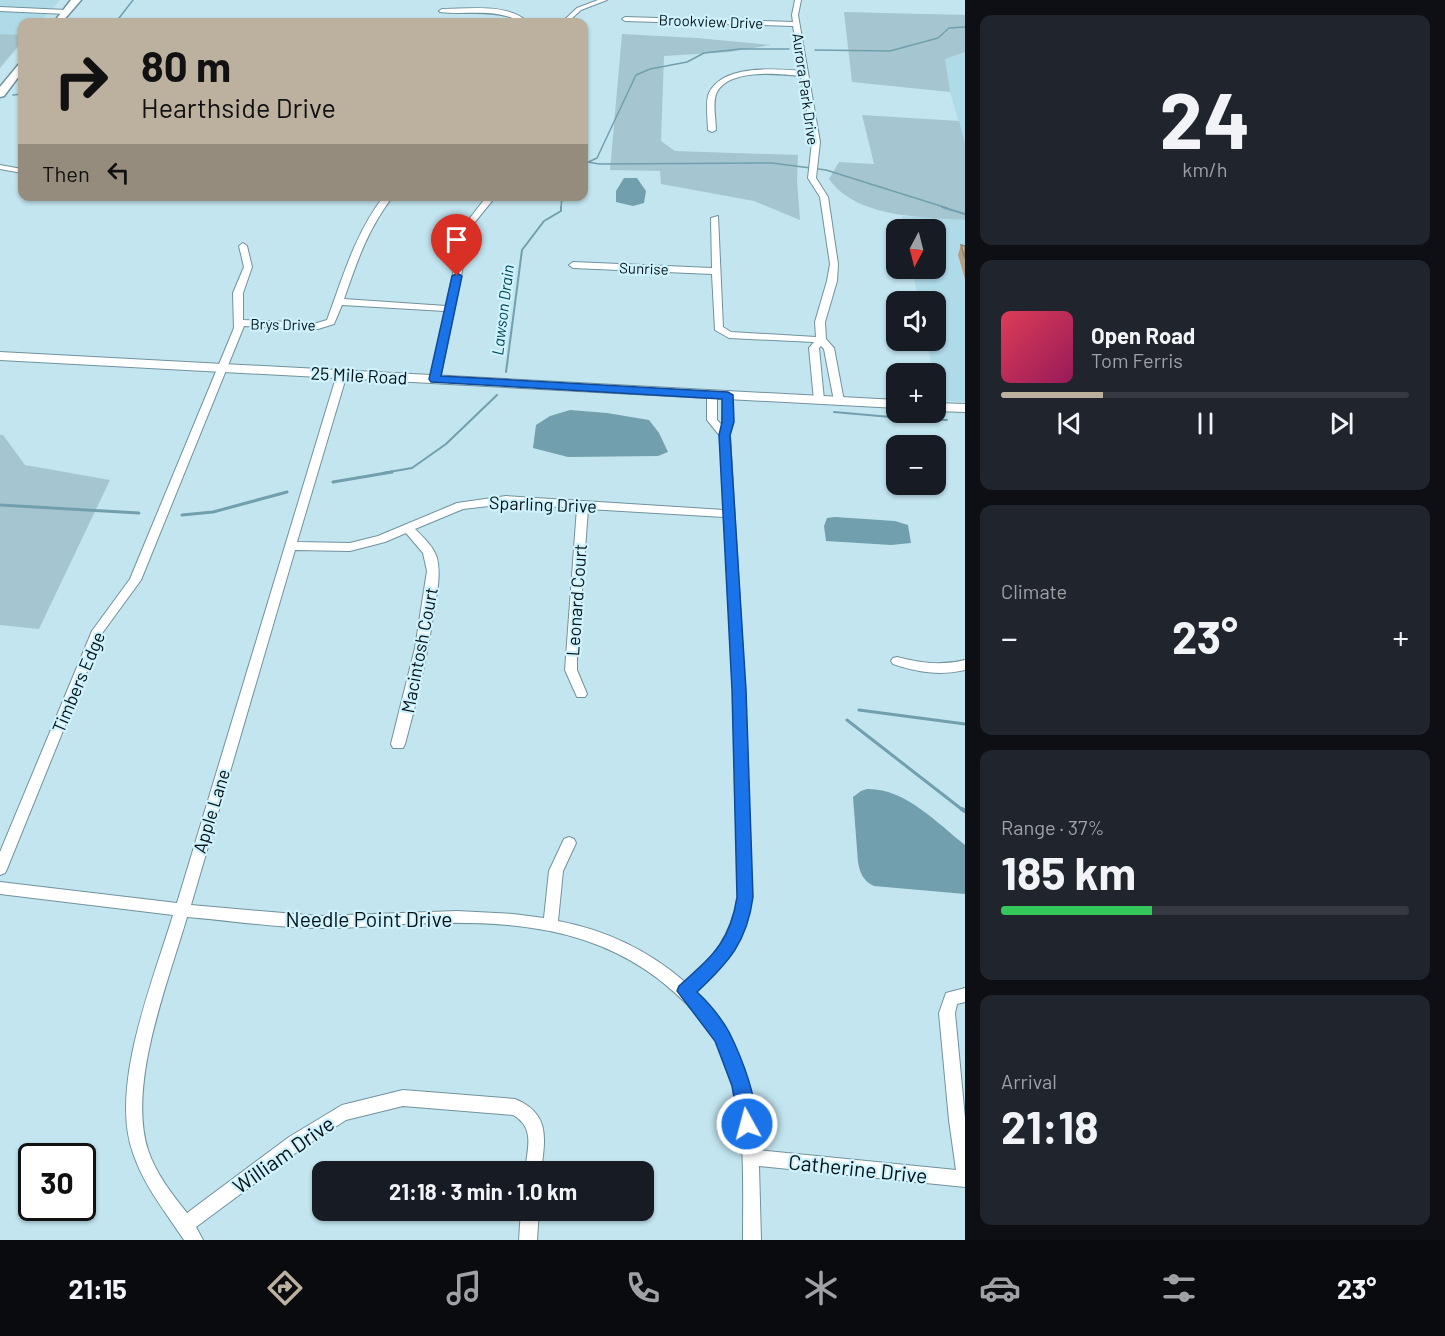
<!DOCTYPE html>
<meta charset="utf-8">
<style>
:root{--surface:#171b24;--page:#20242c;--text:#f1f3f6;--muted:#9ea1a6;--line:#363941;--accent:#bcb09e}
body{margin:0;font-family:Barlow,sans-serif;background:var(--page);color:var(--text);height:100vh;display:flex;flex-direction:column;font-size:22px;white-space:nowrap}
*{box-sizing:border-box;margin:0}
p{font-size:20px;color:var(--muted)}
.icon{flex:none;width:33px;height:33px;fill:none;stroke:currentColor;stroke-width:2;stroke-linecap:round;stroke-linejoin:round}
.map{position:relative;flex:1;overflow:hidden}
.details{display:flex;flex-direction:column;gap:15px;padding:15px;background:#0d0f14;width:480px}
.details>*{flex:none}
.guide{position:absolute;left:18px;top:18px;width:570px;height:183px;border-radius:12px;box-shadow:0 2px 4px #0004;background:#bcb09e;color:#111;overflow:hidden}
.needle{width:39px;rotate:187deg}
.controls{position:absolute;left:886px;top:219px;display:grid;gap:12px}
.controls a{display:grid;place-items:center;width:60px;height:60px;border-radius:12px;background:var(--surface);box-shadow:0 2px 4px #0004;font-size:30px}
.speed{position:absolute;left:18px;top:1143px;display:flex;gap:12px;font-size:30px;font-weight:700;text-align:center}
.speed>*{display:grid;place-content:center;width:78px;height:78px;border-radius:50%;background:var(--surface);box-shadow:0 2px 4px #0004;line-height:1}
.speed .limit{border:3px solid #111;border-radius:9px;background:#fff;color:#111}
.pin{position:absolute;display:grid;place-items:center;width:51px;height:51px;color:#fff;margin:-62px -26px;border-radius:50% 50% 50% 0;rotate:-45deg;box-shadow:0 0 6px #0007}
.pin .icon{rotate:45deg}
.me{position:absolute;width:66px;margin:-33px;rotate:353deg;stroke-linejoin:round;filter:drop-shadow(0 0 4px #0008)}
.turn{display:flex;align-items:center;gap:21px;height:126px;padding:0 24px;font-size:27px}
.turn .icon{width:78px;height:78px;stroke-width:2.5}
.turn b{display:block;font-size:42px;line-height:51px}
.then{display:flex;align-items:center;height:57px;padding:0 24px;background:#0003;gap:12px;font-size:22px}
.big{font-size:45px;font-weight:700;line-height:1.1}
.details .card{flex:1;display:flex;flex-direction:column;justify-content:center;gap:9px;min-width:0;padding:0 21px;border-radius:12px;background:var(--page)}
.details .dial{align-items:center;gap:0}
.dial b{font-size:78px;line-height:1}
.song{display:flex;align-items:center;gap:18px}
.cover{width:72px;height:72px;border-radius:9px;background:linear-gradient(135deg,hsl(350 70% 55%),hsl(330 70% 35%))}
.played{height:6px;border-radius:3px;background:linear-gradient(90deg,var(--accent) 25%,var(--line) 25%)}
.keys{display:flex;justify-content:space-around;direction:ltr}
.heat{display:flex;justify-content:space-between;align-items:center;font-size:33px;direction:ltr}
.charge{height:9px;border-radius:4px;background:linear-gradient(90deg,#34c759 37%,var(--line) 0)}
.trip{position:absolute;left:312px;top:1161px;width:342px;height:60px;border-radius:12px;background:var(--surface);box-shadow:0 2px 4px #0004;font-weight:700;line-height:60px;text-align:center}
.dock{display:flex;height:96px;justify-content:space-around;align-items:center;background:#090b0e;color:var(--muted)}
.dock .icon{width:42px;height:42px}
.dock .selected{color:var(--accent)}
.dock b{font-size:27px;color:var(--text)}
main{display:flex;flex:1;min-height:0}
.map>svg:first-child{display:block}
</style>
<main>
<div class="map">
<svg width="965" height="1240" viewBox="0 0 965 1240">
<rect width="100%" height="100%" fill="#c2e5f0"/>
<path fill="#afdae8" d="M 0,0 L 60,0 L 40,22 L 22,22 L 22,35 L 0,34 Z
M 924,14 L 965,15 L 965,143 L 950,92 Z
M 902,216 L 965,220 L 965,402 L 939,400 L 936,374 L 933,373 L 927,341 L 936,340 L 936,302 L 919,301 L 912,269 L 936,268 L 936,230 L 904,229 Z"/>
<path fill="#a5c6d1" d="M 844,12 L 965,15 L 965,52 L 945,59 L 950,92 L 852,82 Z
M 0,34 L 22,35 L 22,42 L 0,68 Z
M 622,34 L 697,38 L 771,45 L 730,52 L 664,56 L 661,141 L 675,151 L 798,155 L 797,180 L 800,220 L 754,201 L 661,184 L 660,171 L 610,170 Z
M 862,115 L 959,121 L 965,143 L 965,220 C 922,217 856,218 829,179 L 839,162 L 874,164 Z
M 0,435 L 3,435 L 25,465 L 110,480 L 39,629 L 0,625 Z"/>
<path fill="#729fad" d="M 624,178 L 637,178 L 646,191 L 644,203 L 633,206 L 616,202 L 616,191 Z
M 570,410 L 607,413 L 649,420 L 659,433 L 668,452 L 658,456 L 568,457 L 533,448 L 536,425 L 550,416 Z
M 835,517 L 895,521 L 908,525 L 911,543 L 891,545 L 826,541 L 824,526 L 827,518 Z
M 867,789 C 905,788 937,823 965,845 L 965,894 L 874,886 C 863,881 860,873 858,862 L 853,797 L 861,791 Z"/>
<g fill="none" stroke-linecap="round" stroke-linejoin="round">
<path stroke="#729fad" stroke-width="1.5" d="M 116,22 L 133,0
M 815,50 L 890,51 L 938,38 L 949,28 L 965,27
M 13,95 L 22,94
M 588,162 L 599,164 L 772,163 L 826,170 L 947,208
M 584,164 L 597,158 L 636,75 L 650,69 L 687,62 L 704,53 L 740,49 L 789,49
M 561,208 L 562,196"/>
<path stroke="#729fad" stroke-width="2" d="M 942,207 L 965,214
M 506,372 L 522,250 L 544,221 L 561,211 L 561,207
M 834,412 L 902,418
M 916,419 L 947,420
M 383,473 L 412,468 L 446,444 L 497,395"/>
<path stroke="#729fad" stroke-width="3" d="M 333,482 L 392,472
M 0,505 L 139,513
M 182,515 L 213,512 L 287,492
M 859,710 L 965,724
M 847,720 L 964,811"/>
<path stroke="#729fad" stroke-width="4" d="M 962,809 L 965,811"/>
<g stroke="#71929c" stroke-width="2">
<path id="minor" d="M 598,0 L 607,0 L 581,10 L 568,22 L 562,22 L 577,8 Z
M 795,0 L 801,0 L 798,15 L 820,142 L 816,178 L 828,197 L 838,264 L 837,281 L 825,322 L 826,339 L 834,348 L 844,401 L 839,404 L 834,401 L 824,349 L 821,346 L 819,348 L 824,400 L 819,403 L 814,400 L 809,348 L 814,342 L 729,338 L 715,330 L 712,274 L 573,268 L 569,265 L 573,262 L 712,268 L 711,218 L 718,216 L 723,327 L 731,332 L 816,337 L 815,322 L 827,281 L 830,264 L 820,197 L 808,178 L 812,142 L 801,76 C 779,74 730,68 717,92 C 712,101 716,120 716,130 L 712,132 L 708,130 C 708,120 705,102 709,93 C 723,64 775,69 801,71 L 793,26 L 625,21 L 622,19 L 625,17 L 793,22 L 792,15 Z
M 0,7 L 66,10 L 69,12 L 66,14 L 0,11 Z
M 442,9 C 469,9 507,3 528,22 C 520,23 515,18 506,16 C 484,10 462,15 440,12 L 439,11 Z
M 0,165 L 22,169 L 22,173 L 0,169 Z
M 384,196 L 393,196 C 367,231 358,259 344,299 L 446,306 L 463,227 L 487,196 L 496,196 L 471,227 L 440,379 L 435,382 L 430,379 L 445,311 L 342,305 L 334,324 L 318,329 L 244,326 L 141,580 L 103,632 L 7,869 L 5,873 L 0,875 L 0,852 L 92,631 L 130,579 L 234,328 L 233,293 L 244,267 L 239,246 L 243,243 L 247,246 L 252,267 L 243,293 L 243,320 L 317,323 L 327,320 C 343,277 355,233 384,196 Z
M 342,371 L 347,374 L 297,542 L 350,543 L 378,536 L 457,503 L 506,496 L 724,510 L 720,436 L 707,420 L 707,394 L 712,391 L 717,394 L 717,420 L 722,425 L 723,395 L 724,393 L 732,393 L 733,422 L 730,435 L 745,690 L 752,897 C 744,940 728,963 695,992 C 738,1036 754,1089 758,1150 L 956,1170 L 949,1120 L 939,1013 L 946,993 L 965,988 L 965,1002 L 957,1004 L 955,1013 L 965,1118 L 965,1187 L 759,1166 L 761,1240 L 743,1240 C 743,1185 746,1126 730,1073 C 720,1041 699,1014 674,992 C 597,923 503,920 405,924 C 380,925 356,928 332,928 C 284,929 235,921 187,917 C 168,983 127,1084 148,1150 C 156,1174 172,1194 187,1213 L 289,1137 L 342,1105 L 403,1090 L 515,1099 C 551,1114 545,1139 541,1172 L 525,1172 C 527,1149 536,1128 513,1115 L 403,1106 L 346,1120 L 301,1149 L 196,1227 L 203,1240 L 184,1240 C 165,1211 144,1186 133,1153 C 109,1087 153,981 173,915 L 0,894 L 0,882 L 177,903 L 337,374 ZM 506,504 L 577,508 L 565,670 L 577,697 L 585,697 L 587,694 L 577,670 L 577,658 L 588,509 L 724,517 L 733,690 L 738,897 C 730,937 715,956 685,982 C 648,950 606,930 558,921 L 563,871 L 576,843 L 574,839 L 569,837 L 564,839 L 549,871 L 544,918 L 513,914 L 457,911 L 318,916 L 191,905 L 295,550 L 350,551 L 385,542 L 406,533 L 423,553 L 427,571 L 415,648 L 391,744 L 393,748 L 403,748 L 405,744 C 417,700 428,654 434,609 C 437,593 441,575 437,558 C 434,547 423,537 415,529 L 463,509 Z
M 897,657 C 920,663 941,666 965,660 L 965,670 C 940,676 917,672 893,664 L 891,661 L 893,658 Z
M 521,1210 L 539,1210 L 537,1240 L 519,1240 Z"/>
</g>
<g stroke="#71929c" stroke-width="2">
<path id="tertiary" d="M 0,352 L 897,400 L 897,408 L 0,360 Z
M 936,403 L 965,404 L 965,412 L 936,411 Z"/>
</g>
<g stroke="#71929c" stroke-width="3">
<path id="secondary" d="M 71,0 L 81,0 L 62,22 L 54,22 Z
M 22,63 L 22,72 L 4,96 L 0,97 L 0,87 L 19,64 Z"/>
</g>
<use href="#minor" fill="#fff" fill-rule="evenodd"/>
<use href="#tertiary" fill="#fff" fill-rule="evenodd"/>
<use href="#secondary" fill="#fff" fill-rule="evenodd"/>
</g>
<path fill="#b49f83" d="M 961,245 L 965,246 L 965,279 L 958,255 Z"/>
<path fill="#d1b998" stroke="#92826a" stroke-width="1.5" d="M 961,245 L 965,246 L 965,259 Z"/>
<path fill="#1a73e8" stroke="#114b97" stroke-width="1.5" d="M 457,273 L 462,276 L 441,376 L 728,392 L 733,395 L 734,422 L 730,435 L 746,690 L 753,897 C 747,942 729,962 697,992 C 709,1003 721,1018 729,1032 C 740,1054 763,1108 753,1131 L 747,1133 L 740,1131 L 732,1086 L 715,1041 L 677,991 L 679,986 C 712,956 730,943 737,897 L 732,690 L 719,435 L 722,422 L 722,399 L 431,382 L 429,379 L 452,276 Z"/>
<g text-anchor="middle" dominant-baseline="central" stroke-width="4.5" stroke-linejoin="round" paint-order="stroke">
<g font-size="15" fill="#051114" stroke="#cff3fe">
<text transform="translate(711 21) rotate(2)">Brookview Drive</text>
<text transform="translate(806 89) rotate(82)">Aurora Park Drive</text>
<text transform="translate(644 268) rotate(2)">Sunrise</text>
<text transform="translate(283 324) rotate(1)">Brys Drive</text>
</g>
<g font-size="16" font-style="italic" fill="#014757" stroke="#cff3fe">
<text transform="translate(502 310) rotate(-83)">Lawson Drain</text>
</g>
<g font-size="18" fill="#051114" stroke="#cff3fe">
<text transform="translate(359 375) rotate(3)">25 Mile Road</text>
<text transform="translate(543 504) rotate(2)">Sparling Drive</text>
<text transform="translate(576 600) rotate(-86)">Leonard Court</text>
<text transform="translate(419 650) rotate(-79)">Macintosh Court</text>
<text transform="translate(78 682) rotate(-67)">Timbers Edge</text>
<text transform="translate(211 811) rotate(-73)">Apple Lane</text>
</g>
<g font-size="21" fill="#051114" stroke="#cff3fe">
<text x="369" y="918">Needle Point Drive</text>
<text transform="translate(283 1154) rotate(-35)">William Drive</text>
<text transform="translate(858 1168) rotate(6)">Catherine Drive</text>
</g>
</g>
</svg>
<div class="controls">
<a><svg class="needle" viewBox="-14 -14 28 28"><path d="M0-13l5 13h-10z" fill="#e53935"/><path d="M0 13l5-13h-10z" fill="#9ea1a6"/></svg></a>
<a><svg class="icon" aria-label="sound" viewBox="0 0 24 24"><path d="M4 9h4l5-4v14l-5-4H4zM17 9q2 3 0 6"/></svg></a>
<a>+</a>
<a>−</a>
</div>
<div class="speed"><div class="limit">30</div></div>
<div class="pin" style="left:457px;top:276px;background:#d93025"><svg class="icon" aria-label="arrive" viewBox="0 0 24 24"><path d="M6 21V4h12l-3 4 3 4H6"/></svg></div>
<svg class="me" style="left:747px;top:1124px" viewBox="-20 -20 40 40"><circle r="17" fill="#1a73e8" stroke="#fff" stroke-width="3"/><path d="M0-11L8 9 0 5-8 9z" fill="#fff"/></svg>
<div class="trip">21:18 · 3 min · 1.0 km</div>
<div class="guide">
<div class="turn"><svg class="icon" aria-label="right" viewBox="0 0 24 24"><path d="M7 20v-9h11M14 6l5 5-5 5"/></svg><div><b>80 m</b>Hearthside Drive</div></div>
<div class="then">Then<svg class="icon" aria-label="left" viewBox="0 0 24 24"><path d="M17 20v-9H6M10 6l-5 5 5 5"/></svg></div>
</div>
</div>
<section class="details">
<div class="card dial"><b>24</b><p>km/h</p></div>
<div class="card">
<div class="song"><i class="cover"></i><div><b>Open Road</b><p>Tom Ferris</p></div></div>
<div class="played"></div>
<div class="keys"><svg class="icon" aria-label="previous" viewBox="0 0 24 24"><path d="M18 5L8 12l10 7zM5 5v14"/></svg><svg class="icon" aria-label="pause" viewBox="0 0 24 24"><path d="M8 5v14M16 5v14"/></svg><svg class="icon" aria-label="next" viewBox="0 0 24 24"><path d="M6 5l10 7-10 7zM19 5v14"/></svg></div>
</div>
<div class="card"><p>Climate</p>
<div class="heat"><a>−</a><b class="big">23°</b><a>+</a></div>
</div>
<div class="card"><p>Range · 37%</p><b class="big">185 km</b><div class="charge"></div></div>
<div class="card"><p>Arrival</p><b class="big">21:18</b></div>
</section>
</main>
<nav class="dock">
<b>21:15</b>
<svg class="icon selected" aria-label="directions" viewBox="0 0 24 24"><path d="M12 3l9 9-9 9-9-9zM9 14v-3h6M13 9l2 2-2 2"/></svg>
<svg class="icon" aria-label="music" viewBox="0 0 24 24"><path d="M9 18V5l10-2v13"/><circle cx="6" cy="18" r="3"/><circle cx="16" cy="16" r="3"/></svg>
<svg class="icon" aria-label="phone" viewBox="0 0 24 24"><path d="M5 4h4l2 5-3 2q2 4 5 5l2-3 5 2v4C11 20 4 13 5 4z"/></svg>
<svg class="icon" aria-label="climate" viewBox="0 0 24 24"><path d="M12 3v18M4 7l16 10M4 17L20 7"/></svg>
<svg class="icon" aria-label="car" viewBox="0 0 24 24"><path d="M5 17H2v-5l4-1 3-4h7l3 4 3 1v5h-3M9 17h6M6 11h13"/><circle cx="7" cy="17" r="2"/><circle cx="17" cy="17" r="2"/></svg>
<svg class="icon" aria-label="filters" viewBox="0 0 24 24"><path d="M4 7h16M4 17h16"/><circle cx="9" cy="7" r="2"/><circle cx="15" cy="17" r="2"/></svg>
<b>23°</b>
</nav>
